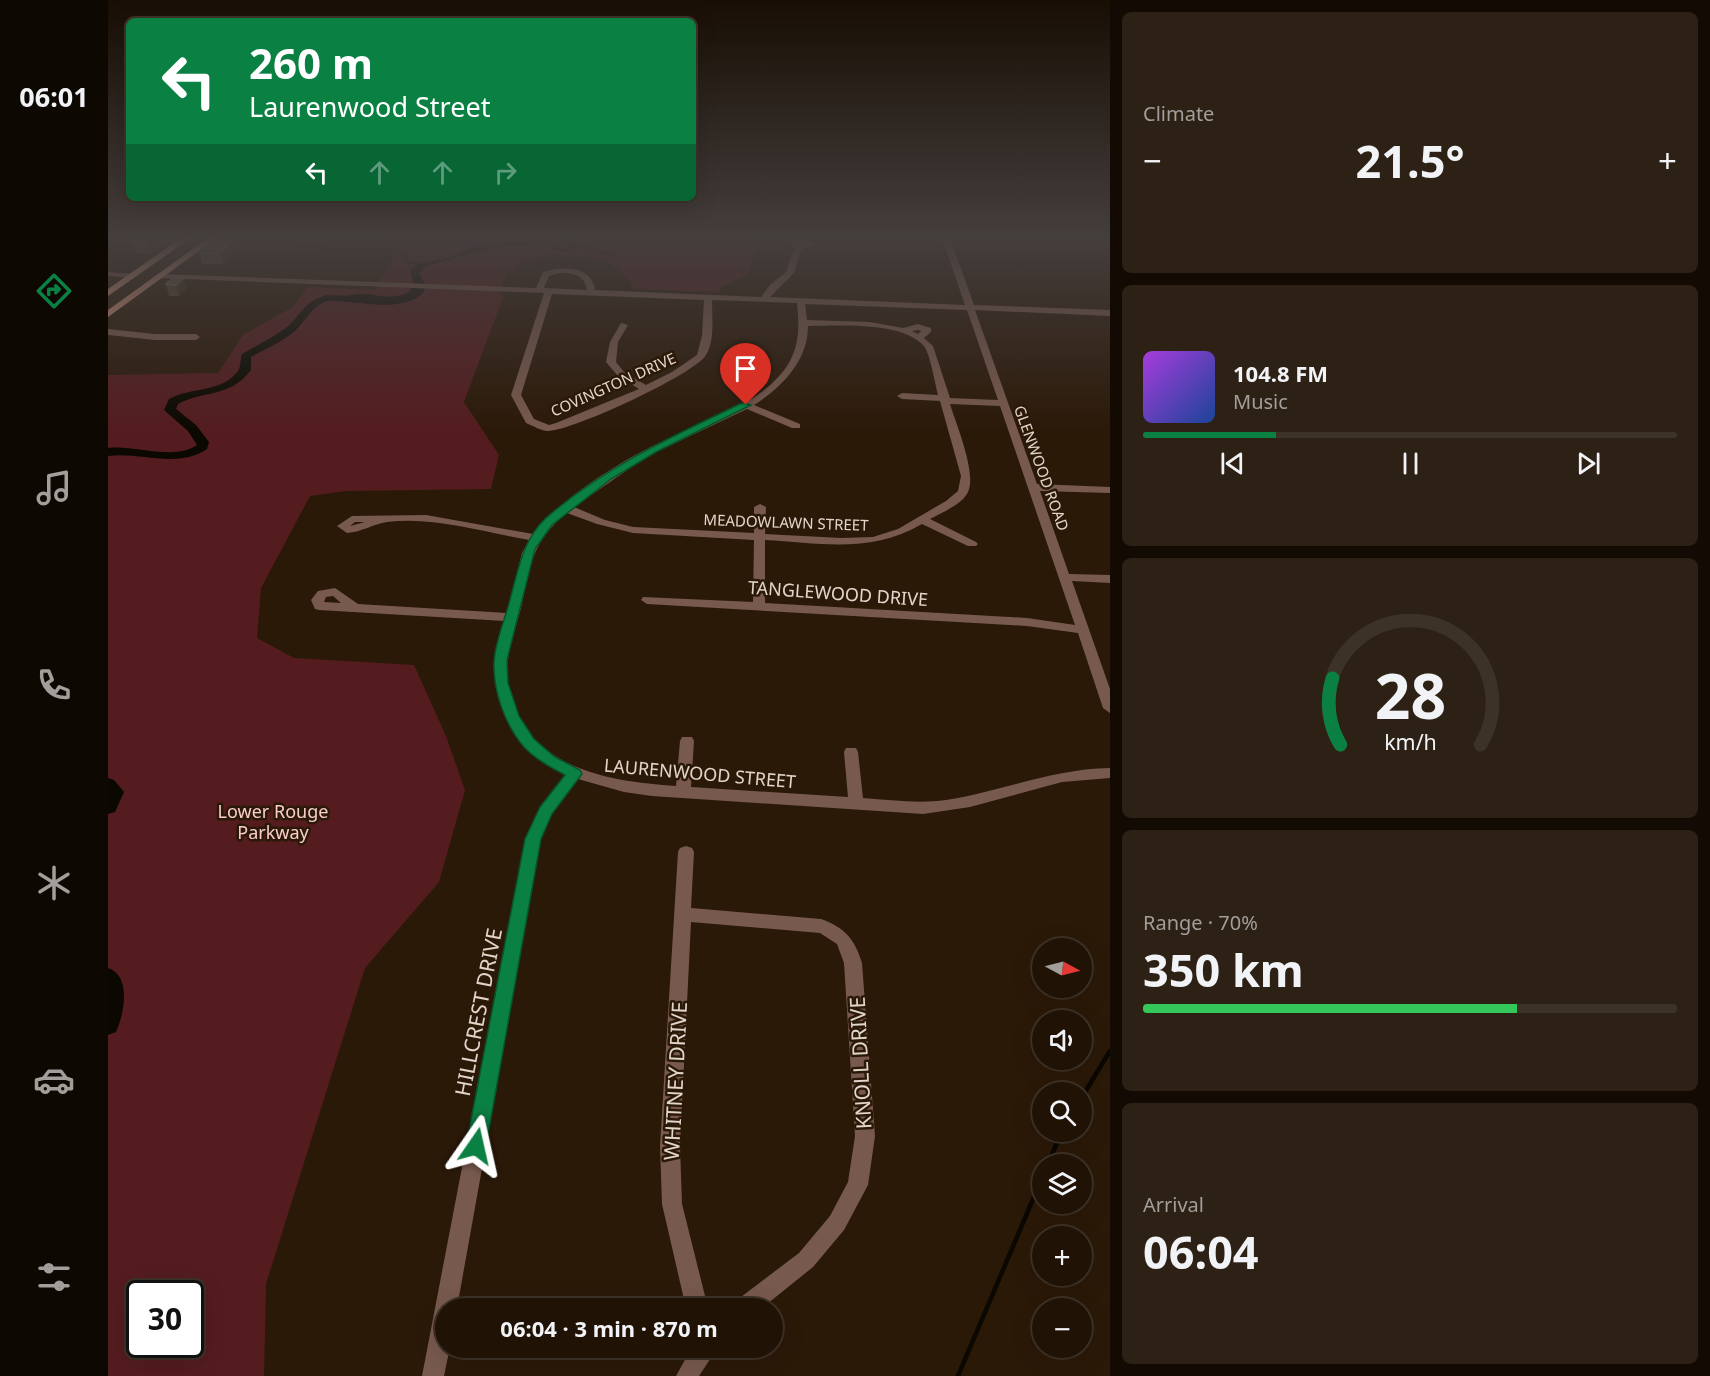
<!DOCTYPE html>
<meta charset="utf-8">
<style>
:root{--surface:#201306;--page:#2d2014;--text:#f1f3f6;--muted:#a29e9b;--line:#3d3228;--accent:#0b8043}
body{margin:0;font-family:"Noto Sans",sans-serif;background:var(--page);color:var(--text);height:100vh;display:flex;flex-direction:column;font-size:22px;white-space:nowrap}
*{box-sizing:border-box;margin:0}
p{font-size:20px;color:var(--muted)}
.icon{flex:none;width:33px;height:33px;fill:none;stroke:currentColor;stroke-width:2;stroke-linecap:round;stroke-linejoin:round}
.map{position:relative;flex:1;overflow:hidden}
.side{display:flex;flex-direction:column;gap:12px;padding:12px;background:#120a03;width:600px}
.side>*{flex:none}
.guide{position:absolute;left:18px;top:18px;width:570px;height:183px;border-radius:9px;box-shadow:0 6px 24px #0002,0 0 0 2px var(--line);background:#0b8043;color:#fff;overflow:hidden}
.needle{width:39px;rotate:97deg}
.controls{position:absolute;left:924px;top:938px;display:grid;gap:12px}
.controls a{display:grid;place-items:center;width:60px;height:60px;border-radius:50%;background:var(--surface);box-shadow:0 6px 24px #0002,0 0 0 2px var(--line);font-size:30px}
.speed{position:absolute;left:18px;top:1280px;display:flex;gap:12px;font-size:30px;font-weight:700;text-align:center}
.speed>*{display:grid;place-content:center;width:78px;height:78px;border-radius:50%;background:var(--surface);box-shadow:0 6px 24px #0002,0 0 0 2px var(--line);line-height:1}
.speed .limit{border:3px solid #111;border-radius:9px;background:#fff;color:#111}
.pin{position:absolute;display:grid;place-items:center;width:51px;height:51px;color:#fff;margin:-62px -26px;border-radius:50% 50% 50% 0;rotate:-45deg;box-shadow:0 0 6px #0007}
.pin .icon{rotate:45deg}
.me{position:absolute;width:66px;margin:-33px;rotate:11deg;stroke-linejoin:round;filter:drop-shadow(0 0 4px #0008)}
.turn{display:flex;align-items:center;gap:21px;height:126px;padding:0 24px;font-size:27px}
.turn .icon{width:78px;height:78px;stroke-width:2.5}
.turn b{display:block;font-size:42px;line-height:51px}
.lanes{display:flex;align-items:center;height:57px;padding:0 24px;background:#0003;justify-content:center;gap:30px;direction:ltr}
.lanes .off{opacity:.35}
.big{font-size:45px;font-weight:700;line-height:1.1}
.side .widget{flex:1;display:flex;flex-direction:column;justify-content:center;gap:9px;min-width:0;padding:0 21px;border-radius:9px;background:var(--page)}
.side .dial{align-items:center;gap:0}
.dial svg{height:156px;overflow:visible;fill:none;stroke:var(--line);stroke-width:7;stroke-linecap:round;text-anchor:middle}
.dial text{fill:var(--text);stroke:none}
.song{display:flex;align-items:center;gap:18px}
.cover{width:72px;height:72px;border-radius:9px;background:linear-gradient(135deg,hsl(280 70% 55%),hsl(220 70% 35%))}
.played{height:6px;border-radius:3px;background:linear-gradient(90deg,var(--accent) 25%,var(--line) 25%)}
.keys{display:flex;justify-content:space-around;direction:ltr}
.heat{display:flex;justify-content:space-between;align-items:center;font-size:33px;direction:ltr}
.charge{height:9px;border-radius:4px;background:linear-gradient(90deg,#34c759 70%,var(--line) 0)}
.trip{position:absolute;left:327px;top:1298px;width:348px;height:60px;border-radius:30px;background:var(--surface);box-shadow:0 6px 24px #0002,0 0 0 2px var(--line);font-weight:700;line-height:60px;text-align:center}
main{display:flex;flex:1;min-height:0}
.tabs{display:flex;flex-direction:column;width:108px;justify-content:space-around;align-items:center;background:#0d0802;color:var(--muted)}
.tabs .icon{width:42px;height:42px}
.tabs .selected{color:var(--accent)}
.tabs b{font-size:27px;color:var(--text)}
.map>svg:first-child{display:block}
</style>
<main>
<nav class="tabs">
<b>06:01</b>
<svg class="icon selected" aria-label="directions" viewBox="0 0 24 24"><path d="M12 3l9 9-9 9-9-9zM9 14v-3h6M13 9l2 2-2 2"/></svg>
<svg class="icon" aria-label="music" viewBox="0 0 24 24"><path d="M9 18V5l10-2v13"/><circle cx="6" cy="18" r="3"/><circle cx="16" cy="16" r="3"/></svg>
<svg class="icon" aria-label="phone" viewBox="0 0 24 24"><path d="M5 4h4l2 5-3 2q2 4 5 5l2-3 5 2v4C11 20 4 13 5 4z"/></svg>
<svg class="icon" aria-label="climate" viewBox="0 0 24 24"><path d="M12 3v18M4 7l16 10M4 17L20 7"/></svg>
<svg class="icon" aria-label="car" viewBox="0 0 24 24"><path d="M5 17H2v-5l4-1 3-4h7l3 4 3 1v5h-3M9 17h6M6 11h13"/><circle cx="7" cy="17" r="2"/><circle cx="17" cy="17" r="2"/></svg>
<svg class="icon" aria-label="filters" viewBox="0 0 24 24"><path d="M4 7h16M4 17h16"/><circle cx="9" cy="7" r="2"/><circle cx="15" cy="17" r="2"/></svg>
</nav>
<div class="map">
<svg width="1002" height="1376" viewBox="0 0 1002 1376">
<rect width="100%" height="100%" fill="#2b1908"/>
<path fill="#541c1f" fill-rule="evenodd" d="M 273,238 L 653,238 L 640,274 L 613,287 L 611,292 L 524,289 L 523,281 L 498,260 L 448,254 L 417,261 L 399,273 L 390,294 L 396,295 L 356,402 L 391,455 L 383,489 L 238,491 L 202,496 L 153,588 L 149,638 L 186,658 L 306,665 L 338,736 L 357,790 L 331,882 L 257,968 L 158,1284 L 156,1376 L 0,1376 L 0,375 L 110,373 L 135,335 L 185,307 L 200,287 L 267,290 L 290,251 L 266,250 ZM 32,1293 L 82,1293 L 82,1344 L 32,1344 Z"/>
<path fill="#0a0800" d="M 456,238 L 466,238 L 471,247 L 455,252 L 435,244 L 388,247 L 321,265 L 311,273 L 317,284 L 316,292 C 294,313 256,302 229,301 L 225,299 C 235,297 248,293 259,294 C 276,296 286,300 302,291 L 305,282 L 302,271 L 311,264 L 343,257 L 365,247 L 380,244 L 432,241 L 450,248 L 460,248 L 462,246 Z"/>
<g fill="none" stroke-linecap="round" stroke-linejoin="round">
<path stroke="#0a0800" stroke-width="1.5" d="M 146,238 C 193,245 241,255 288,248 L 289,252 L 296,254 L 299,258 L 297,262 L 314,265
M 469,245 L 511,257"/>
<path stroke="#0a0800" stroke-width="4.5" d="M 974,1097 L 1002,1051
M 940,1164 L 954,1131
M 850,1376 L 934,1178"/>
<path fill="#0a0800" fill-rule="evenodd" d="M 219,295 L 245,296 L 250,299 C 240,306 225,297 214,303 C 202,310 197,321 188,330 C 176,341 157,349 143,357 L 143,370 C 122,398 96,390 70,404 L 68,409 L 88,425 L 101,442 L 99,449 C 70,469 33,452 0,456 L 0,448 C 28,445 65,461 89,445 L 80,431 L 56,410 L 61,399 C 82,387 114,393 130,371 C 133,367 132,359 134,354 C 149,345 166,337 179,327 C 195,313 195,302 219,295 Z
M 0,778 L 6,780 L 16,792 L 7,812 L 0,814 Z
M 0,968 C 24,976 16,1014 8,1032 L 0,1035 Z"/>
<path fill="#78594e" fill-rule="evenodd" d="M 0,238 L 73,240 L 77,242 L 73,244 L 0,241 Z
M 834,238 L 842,238 L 866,305 L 1002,310 L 1002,316 L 867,310 L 929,484 L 1002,487 L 1002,493 L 932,491 L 961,574 L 1002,575 L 1002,583 L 964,581 L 1002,689 L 1002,713 L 995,708 L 970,633 L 919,626 L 539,604 L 533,600 L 535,597 L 645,602 L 646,540 L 525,533 L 489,524 L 459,513 C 423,542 423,565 413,608 C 408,627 401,646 399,666 C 397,680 403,697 408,710 C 434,772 509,782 568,786 L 572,741 L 574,737 L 584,737 L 586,741 L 583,787 L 740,797 L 736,752 L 738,748 L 748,748 L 750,752 L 755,798 C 783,800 811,804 838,800 C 895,791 944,769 1002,768 L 1002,778 L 954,782 L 862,807 L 815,814 L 544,796 L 516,792 L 470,779 L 444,814 L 433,839 L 349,1308 L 338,1308 L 338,1347 L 342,1347 L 336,1376 L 314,1376 L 417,839 L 433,807 L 457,775 C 421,754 393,727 388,684 C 387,678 385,671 386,665 C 388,650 393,635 397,621 L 211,610 L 207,609 L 203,600 L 210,591 L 227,588 L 250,604 L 399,613 L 414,553 L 421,540 C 375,532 325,516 279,522 C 265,524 254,532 239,533 L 229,526 L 244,516 L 318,515 L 425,534 C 452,499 511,462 551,443 C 593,422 657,405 682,361 C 692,342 691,324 689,303 L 604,300 C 604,317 607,340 598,355 C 587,374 464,431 440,431 C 434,431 425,426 418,423 L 403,395 L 436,293 L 53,278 L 49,276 L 53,274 L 428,288 L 435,272 C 453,266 484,265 487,290 L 653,297 L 662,285 L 678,272 L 686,249 L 683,242 L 695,239 L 708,245 L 693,250 L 686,273 L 662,297 L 857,305 ZM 452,273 C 465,273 477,275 479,290 L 436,288 L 441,276 ZM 444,294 L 596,300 L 594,336 L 589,355 L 564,372 L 538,385 L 516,372 L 508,362 L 510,342 L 520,325 L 513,323 L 502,342 L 498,362 L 510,376 L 531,389 L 448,423 L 441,425 L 426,419 L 413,395 ZM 697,304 L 859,310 L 890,400 L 842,398 L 825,346 L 816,338 L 823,332 L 823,328 L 810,324 L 795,328 L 762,322 L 699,320 ZM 700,326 C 730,326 794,321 816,346 C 822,354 827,383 830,395 L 794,393 L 789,396 L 794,399 L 832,401 L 853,476 L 850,491 L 838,501 L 790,529 L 765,537 L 733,538 L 657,534 L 658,507 L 652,504 L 646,507 L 646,533 L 525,527 L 497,520 L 466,507 L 538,457 L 639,409 L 684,428 L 692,428 L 692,424 L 646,405 C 674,387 700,361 700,326 ZM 810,330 L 813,331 L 810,334 L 804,331 ZM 842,404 L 892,406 L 967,625 L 919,618 L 657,603 L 657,540 C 713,543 763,554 814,524 L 860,546 L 868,546 L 870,544 L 868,542 L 822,519 C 833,513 855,504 860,492 C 869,473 848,424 842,404 ZM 247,522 L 257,522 L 242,526 ZM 225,596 L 233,603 L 216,602 L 218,597 Z
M 0,272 L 25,274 L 29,276 L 25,278 L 0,276 Z
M 0,329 L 47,334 L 88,334 L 92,337 L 88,340 L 47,340 L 0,335 Z
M 578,846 L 584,848 L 586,852 L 583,908 L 713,919 C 736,927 747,939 754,963 L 767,1136 L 760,1185 L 736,1230 L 705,1267 L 654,1308 L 626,1308 L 629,1300 L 691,1253 L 722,1216 L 740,1182 L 747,1136 L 736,963 L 729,944 L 712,933 L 583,922 L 572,1146 L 574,1204 L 600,1308 L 578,1308 L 554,1204 L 552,1146 L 570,852 L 572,848 Z
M 584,1347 L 610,1347 L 591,1376 L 568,1376 Z"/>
<path fill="#d3957d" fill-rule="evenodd" d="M 73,238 L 83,238 L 0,296 L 0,289 Z
M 100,238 L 109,238 L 0,317 L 0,310 Z"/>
</g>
<path fill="#50452e" d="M 31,238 L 51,238 L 54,246 L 42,254 L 28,253 L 24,243 Z
M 108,238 L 131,238 L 133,244 L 115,264 L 94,264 L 92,254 Z
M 75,278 L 78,289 L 71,296 L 61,296 L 58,284 Z"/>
<path fill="#3b2d18" d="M 46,238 L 51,238 L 54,246 L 42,254 L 39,243 Z
M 127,238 L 131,238 L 133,244 L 115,264 L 112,254 Z
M 75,278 L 78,289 L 71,296 L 68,285 Z"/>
<path fill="#60543f" stroke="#746855" stroke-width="1.5" d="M 31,238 L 46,238 L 39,243 L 24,243 Z
M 108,238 L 127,238 L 112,254 L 92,254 Z
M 65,278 L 75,278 L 68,285 L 58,284 Z"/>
<linearGradient id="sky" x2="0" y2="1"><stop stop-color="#180e04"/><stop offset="0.55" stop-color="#443e3d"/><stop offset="1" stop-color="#443e3d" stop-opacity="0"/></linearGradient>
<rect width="1002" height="431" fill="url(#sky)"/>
<path fill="#0b8043" stroke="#07532c" stroke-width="1.5" d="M 634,403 L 643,405 L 548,452 L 503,479 L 444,525 L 427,549 L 399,660 L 400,683 L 411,716 L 426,739 L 447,757 L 472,770 L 474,774 L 444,814 L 433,839 L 378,1146 L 375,1153 L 368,1156 L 361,1153 L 358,1146 L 417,839 L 432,807 L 457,775 C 442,767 427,759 416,747 C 397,725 385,691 386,662 C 387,641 398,617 403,596 C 410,569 416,538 438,518 C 496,467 565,436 634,403 Z"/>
<g text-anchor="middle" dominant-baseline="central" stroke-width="5" stroke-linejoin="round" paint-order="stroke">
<g font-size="15" fill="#e2d5cb" stroke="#2b1908">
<text transform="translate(505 384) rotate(-24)">COVINGTON DRIVE</text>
<text transform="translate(934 468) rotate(70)">GLENWOOD ROAD</text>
<text transform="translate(678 522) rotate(2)">MEADOWLAWN STREET</text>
</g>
<g font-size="18" fill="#e2d5cb" stroke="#2b1908">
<text transform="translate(730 593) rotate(4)">TANGLEWOOD DRIVE</text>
<text transform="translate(592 773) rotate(5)">LAURENWOOD STREET</text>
</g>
<g font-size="18" fill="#f9cccb" stroke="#2b1908">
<text x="165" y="811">Lower Rouge<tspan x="165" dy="21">Parkway</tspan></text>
</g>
<g font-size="21" fill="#e2d5cb" stroke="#2b1908">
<text transform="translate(370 1012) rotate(-79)">HILLCREST DRIVE</text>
<text transform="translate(752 1063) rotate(-93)">KNOLL DRIVE</text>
<text transform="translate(567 1081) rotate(-87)">WHITNEY DRIVE</text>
</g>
</g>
</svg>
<div class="controls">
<a><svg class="needle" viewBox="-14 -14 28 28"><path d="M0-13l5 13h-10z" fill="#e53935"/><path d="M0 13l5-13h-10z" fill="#a29e9b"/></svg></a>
<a><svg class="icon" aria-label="sound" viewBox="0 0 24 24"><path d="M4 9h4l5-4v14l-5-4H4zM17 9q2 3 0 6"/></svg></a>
<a><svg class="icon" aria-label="search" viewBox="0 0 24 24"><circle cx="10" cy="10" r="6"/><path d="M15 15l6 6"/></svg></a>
<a><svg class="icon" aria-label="layers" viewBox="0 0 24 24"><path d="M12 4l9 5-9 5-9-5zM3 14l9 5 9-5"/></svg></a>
<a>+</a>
<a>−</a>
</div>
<div class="speed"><div class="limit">30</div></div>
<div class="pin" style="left:638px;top:405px;background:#d93025"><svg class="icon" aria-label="arrive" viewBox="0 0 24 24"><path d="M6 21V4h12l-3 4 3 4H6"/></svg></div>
<svg class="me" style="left:368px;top:1146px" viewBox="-20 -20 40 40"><path d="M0-17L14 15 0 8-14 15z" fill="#0b8043" stroke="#fff" stroke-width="4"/></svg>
<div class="trip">06:04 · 3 min · 870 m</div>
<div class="guide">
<div class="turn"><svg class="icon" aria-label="left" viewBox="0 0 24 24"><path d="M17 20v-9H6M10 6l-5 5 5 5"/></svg><div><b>260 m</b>Laurenwood Street</div></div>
<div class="lanes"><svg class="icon" aria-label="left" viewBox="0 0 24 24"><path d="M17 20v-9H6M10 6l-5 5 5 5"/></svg><svg class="icon off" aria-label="ahead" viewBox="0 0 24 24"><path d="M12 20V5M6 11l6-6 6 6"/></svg><svg class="icon off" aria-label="ahead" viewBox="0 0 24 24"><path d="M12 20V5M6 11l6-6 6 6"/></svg><svg class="icon off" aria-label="right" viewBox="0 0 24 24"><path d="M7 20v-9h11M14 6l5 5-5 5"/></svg></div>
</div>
</div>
<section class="side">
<div class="widget"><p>Climate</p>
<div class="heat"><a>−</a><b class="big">21.5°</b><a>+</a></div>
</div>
<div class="widget">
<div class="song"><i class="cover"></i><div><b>104.8 FM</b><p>Music</p></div></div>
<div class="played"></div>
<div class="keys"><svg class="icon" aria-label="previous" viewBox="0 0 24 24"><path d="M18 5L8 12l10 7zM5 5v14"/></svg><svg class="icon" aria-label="pause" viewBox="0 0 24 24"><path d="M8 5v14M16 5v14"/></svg><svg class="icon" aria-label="next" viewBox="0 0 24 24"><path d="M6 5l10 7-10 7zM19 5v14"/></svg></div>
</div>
<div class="widget dial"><svg viewBox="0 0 100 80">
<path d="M14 69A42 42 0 1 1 86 69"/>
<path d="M14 69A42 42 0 0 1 10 35" stroke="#0b8043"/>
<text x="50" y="56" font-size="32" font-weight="700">28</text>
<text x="50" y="72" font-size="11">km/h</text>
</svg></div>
<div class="widget"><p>Range · 70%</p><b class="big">350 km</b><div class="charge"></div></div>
<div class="widget"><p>Arrival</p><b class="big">06:04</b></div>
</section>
</main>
